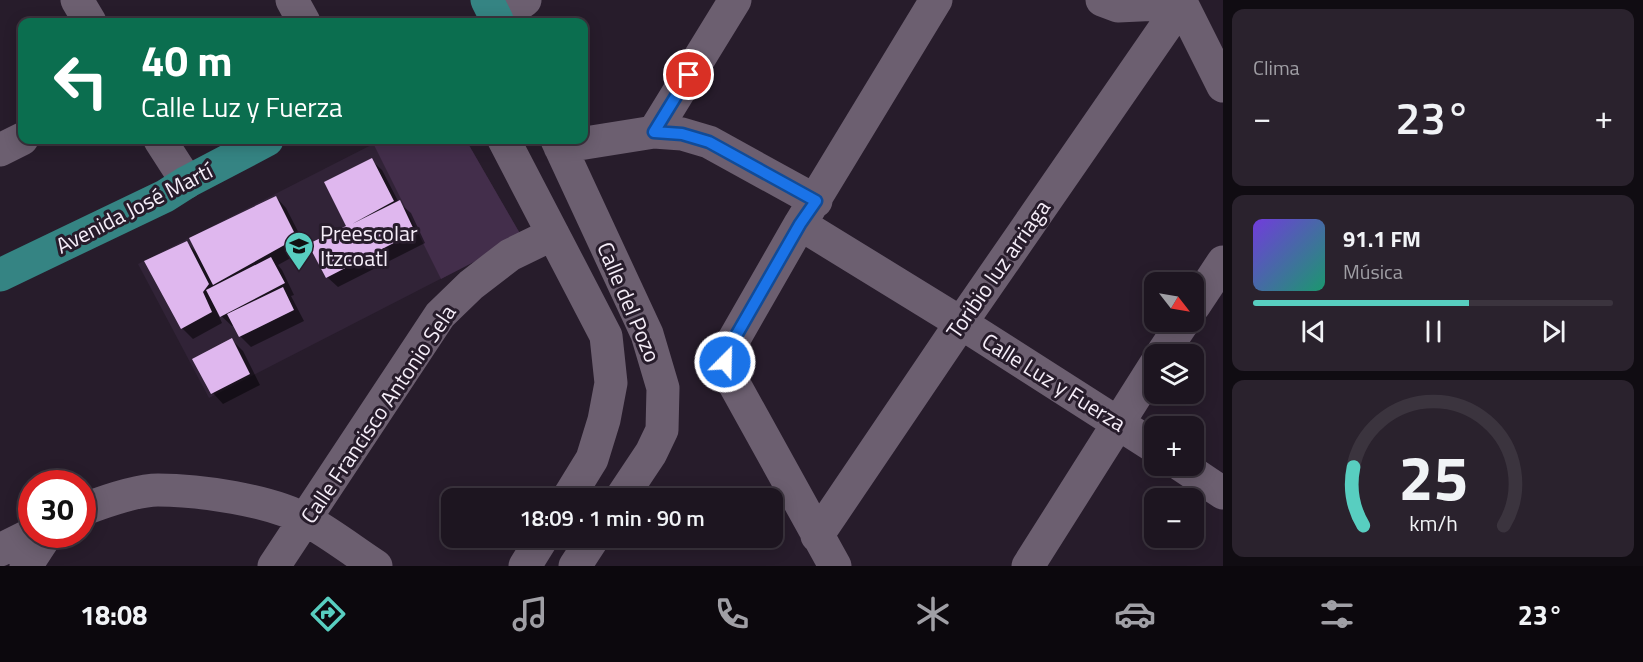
<!DOCTYPE html>
<html lang="es">
<meta charset="utf-8">
<style>
:root{--surface:#1d1520;--page:#2a222d;--text:#f1f3f6;--muted:#a09fa5;--line:#3b343e;--accent:#58cec0}
body{margin:0;font-family:"Titillium Web",sans-serif;background:var(--page);color:var(--text);height:100vh;display:flex;flex-direction:column;font-size:22px;white-space:nowrap}
*{box-sizing:border-box;margin:0}
p{font-size:20px;color:var(--muted)}
.icon{flex:none;width:33px;height:33px;fill:none;stroke:currentColor;stroke-width:2;stroke-linecap:round;stroke-linejoin:round}
.map{position:relative;flex:1;overflow:hidden}
.side{display:flex;flex-direction:column;gap:9px;padding:9px;background:#100c12;width:420px}
.side>*{flex:none}
.banner{position:absolute;left:18px;top:18px;width:570px;height:126px;border-radius:12px;box-shadow:0 3px 15px #0003,0 0 0 2px var(--line);background:#0b6e4f;color:#fff;overflow:hidden}
.needle{width:39px;rotate:121deg}
.buttons{position:absolute;left:1144px;top:272px;display:grid;gap:12px}
.buttons a{display:grid;place-items:center;width:60px;height:60px;border-radius:12px;background:var(--surface);box-shadow:0 3px 15px #0003,0 0 0 2px var(--line);font-size:30px}
.speed{position:absolute;left:18px;top:470px;display:flex;gap:12px;font-size:30px;font-weight:700;text-align:center}
.speed>*{display:grid;place-content:center;width:78px;height:78px;border-radius:50%;background:var(--surface);box-shadow:0 3px 15px #0003,0 0 0 2px var(--line);line-height:1}
.speed .limit{border:9px solid #d22;background:#fff;color:#111}
.pin{position:absolute;display:grid;place-items:center;width:51px;height:51px;color:#fff;margin:-26px;border:3px solid #fff;border-radius:50%;box-shadow:0 2px 6px #0007}
.me{position:absolute;width:66px;margin:-33px;rotate:23deg;stroke-linejoin:round;filter:drop-shadow(0 0 4px #0008)}
.turn{display:flex;align-items:center;gap:21px;height:126px;padding:0 24px;font-size:27px}
.turn .icon{width:78px;height:78px;stroke-width:2.5}
.turn b{display:block;font-size:42px;line-height:51px}
.big{font-size:45px;font-weight:600;line-height:1.1}
.side .widget{flex:1;display:flex;flex-direction:column;justify-content:center;gap:9px;min-width:0;padding:0 21px;border-radius:12px;background:var(--page)}
.side .dial{align-items:center;gap:0}
.dial svg{height:156px;overflow:visible;fill:none;stroke:var(--line);stroke-width:7;stroke-linecap:round;text-anchor:middle}
.dial text{fill:var(--text);stroke:none}
.song{display:flex;align-items:center;gap:18px}
.cover{width:72px;height:72px;border-radius:9px;background:linear-gradient(135deg,hsl(260 70% 55%),hsl(160 70% 35%))}
.played{height:6px;border-radius:3px;background:linear-gradient(90deg,var(--accent) 60%,var(--line) 60%)}
.keys{display:flex;justify-content:space-around;direction:ltr}
.heat{display:flex;justify-content:space-between;align-items:center;font-size:33px;direction:ltr}
.trip{position:absolute;left:441px;top:488px;width:342px;height:60px;border-radius:12px;background:var(--surface);box-shadow:0 3px 15px #0003,0 0 0 2px var(--line);font-weight:600;line-height:60px;text-align:center}
.menu{display:flex;height:96px;justify-content:space-around;align-items:center;background:#0c080d;color:var(--muted)}
.menu .icon{width:42px;height:42px}
.menu .active{color:var(--accent)}
.menu b{font-size:27px;color:var(--text)}
main{display:flex;flex:1;min-height:0}
.map>svg:first-child{display:block}
</style>
<main>
<div class="map">
<svg width="1223" height="566" viewBox="0 0 1223 566">
<rect width="100%" height="100%" fill="#271c2b"/>
<path fill="#312337" d="M 381,140 L 466,140 L 522,237 L 209,398 L 138,264 Z"/>
<path fill="#432e4b" d="M 381,140 L 466,140 L 522,237 L 441,279 L 373,143 Z"/>
<path fill="#0007" d="M 371,160 L 382,170 L 399,203 L 411,213 L 425,243 L 338,287 L 327,277 L 348,227 Z
M 276,197 L 286,208 L 307,249 L 278,265 L 282,270 L 294,295 L 291,296 L 304,321 L 251,347 L 240,336 L 234,325 L 232,326 L 217,312 L 222,323 L 193,339 L 182,328 L 187,243 L 199,255 Z
M 232,340 L 243,351 L 260,385 L 223,404 L 213,393 Z"/>
<path fill="#dfb7ee" d="M 372,158 L 394,201 L 352,224 L 400,200 L 415,232 L 326,278 L 308,244 L 346,226 L 324,182 Z
M 276,196 L 297,238 L 213,285 L 189,238 Z
M 187,241 L 209,284 L 203,292 L 212,312 L 181,329 L 144,261 Z
M 271,257 L 285,283 L 220,317 L 206,290 Z
M 283,287 L 294,310 L 239,337 L 227,314 Z
M 232,338 L 250,374 L 211,394 L 192,359 Z"/>
<g fill="none" stroke-linecap="round" stroke-linejoin="round">
<path stroke="#6c5f70" stroke-width="33" d="M 77,0 L 90,22
M 292,0 L 304,22
M 1102,0 L 1118,6 L 1182,3
M 1180,0 L 1223,86
M 498,22 L 497,20 L 525,0
M 654,132 L 735,0
M 160,140 L 187,182
M 504,140 L 606,336 L 611,383 L 604,420 L 592,459 L 568,498
M 557,140 L 647,334 L 663,388 L 662,430 L 651,453 L 621,498
M 560,147 L 654,132 L 682,134 L 709,142 L 816,201
M 0,150 L 22,139
M 800,224 L 961,323 L 1155,447
M 1194,306 L 1223,262
M 1162,354 L 1184,321
M 1181,465 L 1223,493
M 82,510 C 103,502 136,490 158,490 C 199,490 270,500 306,520 C 330,533 353,551 376,566
M 817,536 L 961,323 L 1182,3
M 0,550 L 32,534
M 26,566 L 47,534
M 274,566 L 440,315 L 471,285 L 510,255 L 553,234
M 525,566 L 543,537
M 575,566 L 594,537
M 835,566 L 732,380 L 725,362 L 733,341 L 800,224 L 936,0
M 1028,566 L 1155,365"/>
<path stroke="#358483" stroke-width="33" d="M 487,0 L 497,20 L 492,22
M 0,275 L 165,196 L 187,182 L 267,140"/>
</g>
<g fill="none" stroke-linecap="round" stroke-linejoin="round">
<g stroke="#114b97" stroke-width="15">
<path id="route" d="M 689,75 L 654,132 L 682,134 L 709,142 L 816,201 L 800,224 L 733,341 L 725,362"/>
</g>
<use href="#route" stroke="#1a73e8" stroke-width="10"/>
</g>
<defs>
<g id="school-pin" transform="scale(1.5)"><path d="M0 17L-7.5 6A9.5 9.5 0 1 1 7.5 6Z" fill="#58cec0" stroke="#271c2b"/><path d="M0-5L7-2L0 1L-7-2ZM-4 1L0 2.5L4 1V4Q0 6-4 4Z" fill="#111"/></g>
</defs>
<g fill-rule="evenodd">
<use href="#school-pin" x="299" y="246"/>
</g>
<g text-anchor="middle" dominant-baseline="central" stroke-width="6" stroke-linejoin="round" paint-order="stroke">
<g font-size="22" fill="#f5edf8" stroke="#271c2b">
<text transform="translate(134 208) rotate(-27)">Avenida José Martí</text>
<text transform="translate(998 269) rotate(-55)">Toribio luz arriaga</text>
<text transform="translate(629 302) rotate(67)">Calle del Pozo</text>
<text transform="translate(1054 382) rotate(32)">Calle Luz y Fuerza</text>
<text transform="translate(378 414) rotate(-56)">Calle Francisco Antonio Sela</text>
</g>
<g font-size="22" fill="#f5edf8" stroke="#271c2b" text-anchor="start">
<text x="320" y="233">Preescolar<tspan x="320" dy="25">Itzcoatl</tspan></text>
</g>
</g>
</svg>
<div class="buttons">
<a><svg class="needle" viewBox="-14 -14 28 28"><path d="M0-13l5 13h-10z" fill="#e53935"/><path d="M0 13l5-13h-10z" fill="#a09fa5"/></svg></a>
<a><svg class="icon" aria-label="layers" viewBox="0 0 24 24"><path d="M12 4l9 5-9 5-9-5zM3 14l9 5 9-5"/></svg></a>
<a>+</a>
<a>−</a>
</div>
<div class="speed"><div class="limit">30</div></div>
<div class="pin" style="left:689px;top:75px;background:#d93025"><svg class="icon" aria-label="arrive" viewBox="0 0 24 24"><path d="M6 21V4h12l-3 4 3 4H6"/></svg></div>
<svg class="me" style="left:725px;top:362px" viewBox="-20 -20 40 40"><circle r="17" fill="#1a73e8" stroke="#fff" stroke-width="3"/><path d="M0-11L8 9 0 5-8 9z" fill="#fff"/></svg>
<div class="trip">18:09 · 1 min · 90 m</div>
<div class="banner">
<div class="turn"><svg class="icon" aria-label="left" viewBox="0 0 24 24"><path d="M17 20v-9H6M10 6l-5 5 5 5"/></svg><div><b>40 m</b>Calle Luz y Fuerza</div></div>
</div>
</div>
<section class="side">
<div class="widget"><p>Clima</p>
<div class="heat"><a>−</a><b class="big">23°</b><a>+</a></div>
</div>
<div class="widget">
<div class="song"><i class="cover"></i><div><b>91.1 FM</b><p>Música</p></div></div>
<div class="played"></div>
<div class="keys"><svg class="icon" aria-label="previous" viewBox="0 0 24 24"><path d="M18 5L8 12l10 7zM5 5v14"/></svg><svg class="icon" aria-label="pause" viewBox="0 0 24 24"><path d="M8 5v14M16 5v14"/></svg><svg class="icon" aria-label="next" viewBox="0 0 24 24"><path d="M6 5l10 7-10 7zM19 5v14"/></svg></div>
</div>
<div class="widget dial"><svg viewBox="0 0 100 80">
<path d="M14 69A42 42 0 1 1 86 69"/>
<path d="M14 69A42 42 0 0 1 9 39" stroke="#58cec0"/>
<text x="50" y="56" font-size="32" font-weight="700">25</text>
<text x="50" y="72" font-size="11">km/h</text>
</svg></div>
</section>
</main>
<nav class="menu">
<b>18:08</b>
<svg class="icon active" aria-label="directions" viewBox="0 0 24 24"><path d="M12 3l9 9-9 9-9-9zM9 14v-3h6M13 9l2 2-2 2"/></svg>
<svg class="icon" aria-label="music" viewBox="0 0 24 24"><path d="M9 18V5l10-2v13"/><circle cx="6" cy="18" r="3"/><circle cx="16" cy="16" r="3"/></svg>
<svg class="icon" aria-label="phone" viewBox="0 0 24 24"><path d="M5 4h4l2 5-3 2q2 4 5 5l2-3 5 2v4C11 20 4 13 5 4z"/></svg>
<svg class="icon" aria-label="climate" viewBox="0 0 24 24"><path d="M12 3v18M4 7l16 10M4 17L20 7"/></svg>
<svg class="icon" aria-label="car" viewBox="0 0 24 24"><path d="M5 17H2v-5l4-1 3-4h7l3 4 3 1v5h-3M9 17h6M6 11h13"/><circle cx="7" cy="17" r="2"/><circle cx="17" cy="17" r="2"/></svg>
<svg class="icon" aria-label="filters" viewBox="0 0 24 24"><path d="M4 7h16M4 17h16"/><circle cx="9" cy="7" r="2"/><circle cx="15" cy="17" r="2"/></svg>
<b>23°</b>
</nav>
